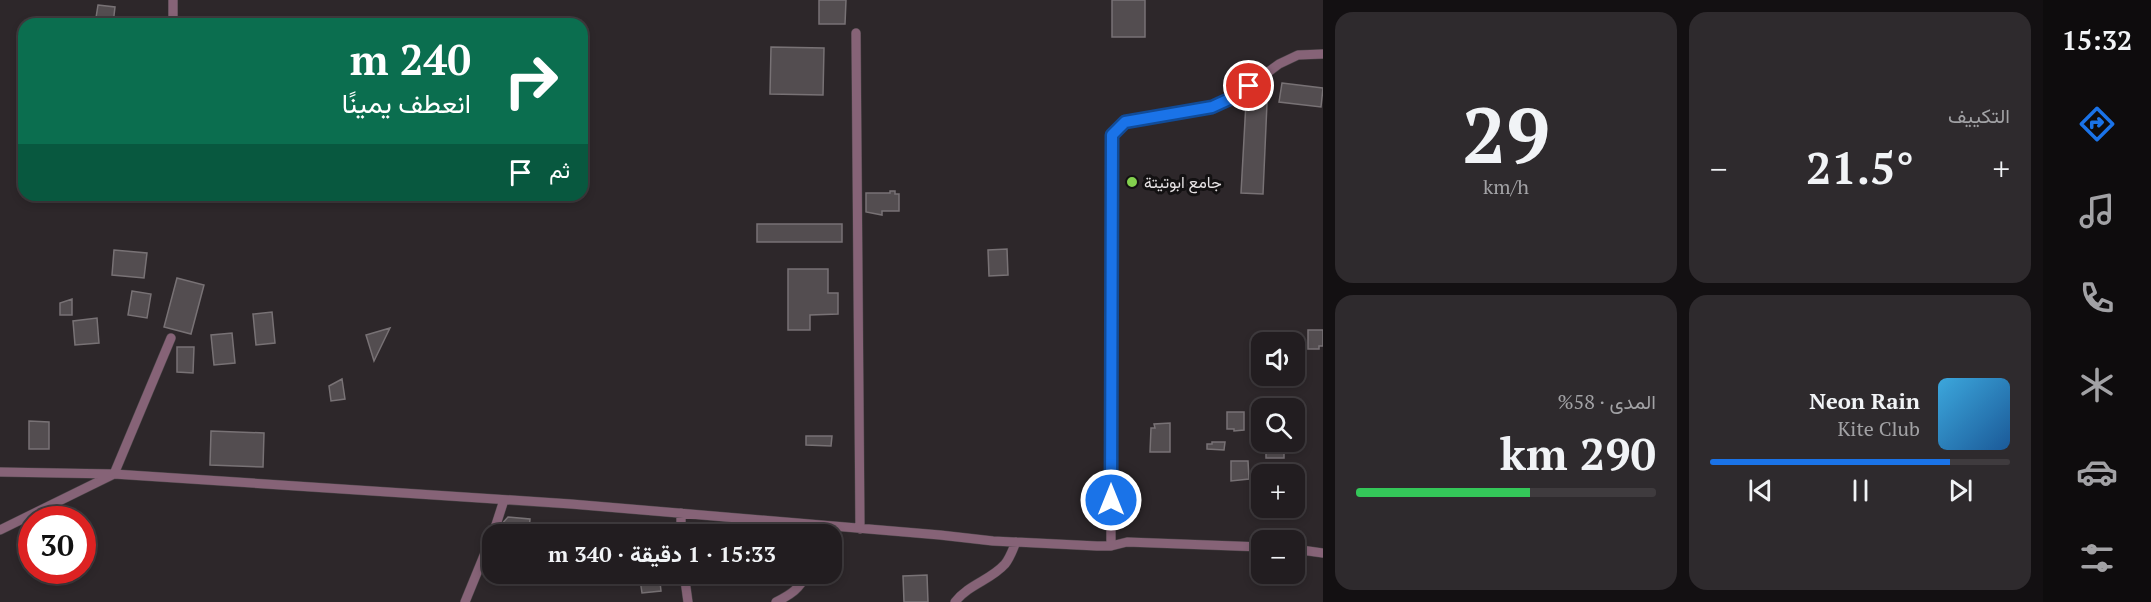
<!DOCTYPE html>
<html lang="ar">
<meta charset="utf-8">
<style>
:root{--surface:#221d20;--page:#2e2a2d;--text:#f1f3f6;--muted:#a2a2a5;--line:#3f3b3e;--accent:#1a73e8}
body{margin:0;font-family:"PT Serif",Vazirmatn,serif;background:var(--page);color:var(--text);direction:rtl;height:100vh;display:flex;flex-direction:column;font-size:22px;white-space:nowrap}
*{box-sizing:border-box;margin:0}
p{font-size:20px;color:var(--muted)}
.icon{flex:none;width:33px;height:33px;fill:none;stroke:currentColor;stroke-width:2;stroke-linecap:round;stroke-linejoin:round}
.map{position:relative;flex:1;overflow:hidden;direction:ltr}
.panel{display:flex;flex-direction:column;gap:12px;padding:12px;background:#131012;width:720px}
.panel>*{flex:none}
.hud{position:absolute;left:18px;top:18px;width:570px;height:183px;border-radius:18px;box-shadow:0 3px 9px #0003,0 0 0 2px var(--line);direction:rtl;background:#0b6e4f;color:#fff;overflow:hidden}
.fabs{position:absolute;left:1251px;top:332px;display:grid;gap:12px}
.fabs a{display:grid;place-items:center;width:54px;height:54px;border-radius:12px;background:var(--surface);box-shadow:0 3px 9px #0003,0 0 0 2px var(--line);font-size:30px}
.speed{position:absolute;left:18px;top:506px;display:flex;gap:12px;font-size:30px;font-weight:700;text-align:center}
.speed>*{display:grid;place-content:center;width:78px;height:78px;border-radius:50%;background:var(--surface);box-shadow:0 3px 9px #0003,0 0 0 2px var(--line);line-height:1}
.speed .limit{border:9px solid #d22;background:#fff;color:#111}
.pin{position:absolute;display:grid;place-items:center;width:51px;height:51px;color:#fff;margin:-26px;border:3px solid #fff;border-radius:50%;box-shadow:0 2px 6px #0007}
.me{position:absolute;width:66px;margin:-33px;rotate:0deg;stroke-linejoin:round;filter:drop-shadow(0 0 4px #0008)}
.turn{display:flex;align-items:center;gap:21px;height:126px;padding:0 18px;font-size:27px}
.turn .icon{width:78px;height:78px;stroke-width:2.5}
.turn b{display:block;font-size:42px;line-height:51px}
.then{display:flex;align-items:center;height:57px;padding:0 18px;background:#0003;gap:12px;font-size:22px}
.big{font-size:45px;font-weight:700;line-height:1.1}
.panel .card{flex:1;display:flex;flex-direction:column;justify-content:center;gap:9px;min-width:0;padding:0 21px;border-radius:18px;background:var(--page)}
.panel .dial{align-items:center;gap:0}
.dial b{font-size:78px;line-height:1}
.song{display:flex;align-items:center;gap:18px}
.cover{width:72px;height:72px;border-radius:9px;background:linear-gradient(135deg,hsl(200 70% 55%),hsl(210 70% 35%))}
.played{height:6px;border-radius:3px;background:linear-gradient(90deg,var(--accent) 80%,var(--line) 80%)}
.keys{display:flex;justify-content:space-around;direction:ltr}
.heat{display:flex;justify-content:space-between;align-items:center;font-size:33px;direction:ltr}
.charge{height:9px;border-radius:4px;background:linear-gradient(90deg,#34c759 58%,var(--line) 0)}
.panel .tiles{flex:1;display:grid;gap:12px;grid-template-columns:repeat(2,1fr)}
.trip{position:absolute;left:482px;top:524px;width:360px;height:60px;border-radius:18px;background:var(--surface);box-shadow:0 3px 9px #0003,0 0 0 2px var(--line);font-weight:700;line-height:60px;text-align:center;direction:rtl}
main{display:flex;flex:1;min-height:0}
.tab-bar{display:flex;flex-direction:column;width:108px;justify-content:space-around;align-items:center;background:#0e0c0d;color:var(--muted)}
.tab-bar .icon{width:42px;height:42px}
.tab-bar .on{color:var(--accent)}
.tab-bar b{font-size:27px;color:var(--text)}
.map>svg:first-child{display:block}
</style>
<main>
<nav class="tab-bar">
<b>15:32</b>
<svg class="icon on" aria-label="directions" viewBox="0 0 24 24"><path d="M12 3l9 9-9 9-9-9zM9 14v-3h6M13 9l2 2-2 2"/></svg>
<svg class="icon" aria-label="music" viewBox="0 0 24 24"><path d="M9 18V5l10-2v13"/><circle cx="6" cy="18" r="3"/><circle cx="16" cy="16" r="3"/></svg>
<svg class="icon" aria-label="phone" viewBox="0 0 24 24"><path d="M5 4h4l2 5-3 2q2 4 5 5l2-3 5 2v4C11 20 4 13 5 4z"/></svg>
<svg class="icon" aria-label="climate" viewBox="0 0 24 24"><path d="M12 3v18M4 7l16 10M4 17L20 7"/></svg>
<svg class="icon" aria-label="car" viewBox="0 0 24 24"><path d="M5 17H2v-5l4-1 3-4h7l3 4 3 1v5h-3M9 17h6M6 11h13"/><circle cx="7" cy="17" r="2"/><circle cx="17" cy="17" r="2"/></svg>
<svg class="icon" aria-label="filters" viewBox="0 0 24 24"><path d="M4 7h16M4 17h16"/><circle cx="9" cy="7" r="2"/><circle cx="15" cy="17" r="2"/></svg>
</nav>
<section class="panel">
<div class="tiles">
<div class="card"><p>التكييف</p>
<div class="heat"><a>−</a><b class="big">21.5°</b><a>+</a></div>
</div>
<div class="card dial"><b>29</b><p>km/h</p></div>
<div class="card">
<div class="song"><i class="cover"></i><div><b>Neon Rain</b><p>Kite Club</p></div></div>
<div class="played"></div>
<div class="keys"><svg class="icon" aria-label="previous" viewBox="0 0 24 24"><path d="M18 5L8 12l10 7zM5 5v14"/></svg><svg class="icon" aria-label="pause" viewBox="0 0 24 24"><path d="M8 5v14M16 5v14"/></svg><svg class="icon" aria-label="next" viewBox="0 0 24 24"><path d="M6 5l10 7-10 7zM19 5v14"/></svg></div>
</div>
<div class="card"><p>المدى · 58%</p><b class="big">290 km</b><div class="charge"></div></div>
</div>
</section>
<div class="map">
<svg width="1323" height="602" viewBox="0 0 1323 602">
<rect width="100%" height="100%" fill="#2d272a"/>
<path fill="#534d50" stroke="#787275" stroke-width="1.5" d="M 819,0 L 846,0 L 845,24 L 819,24 Z
M 1112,0 L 1145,0 L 1145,37 L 1112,37 Z
M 98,5 L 115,7 L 113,24 L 95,24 Z
M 771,47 L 824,48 L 823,95 L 770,94 Z
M 1282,83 L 1323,88 L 1321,107 L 1279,102 Z
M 1246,102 L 1267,103 L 1263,194 L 1241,193 Z
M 890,191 L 895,191 L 895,194 L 899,194 L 899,211 L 882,211 L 882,215 L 866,212 L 866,193 L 890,193 Z
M 757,224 L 842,224 L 842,242 L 757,242 Z
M 1007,249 L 1008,275 L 989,276 L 988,250 Z
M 114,250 L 147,253 L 144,278 L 112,275 Z
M 788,269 L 828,269 L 828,293 L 838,293 L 838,314 L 810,315 L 810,330 L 788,330 Z
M 177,278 L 204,285 L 191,334 L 164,327 Z
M 132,291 L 151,294 L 147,318 L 128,315 Z
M 72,299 L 72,315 L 60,315 L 60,303 Z
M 272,312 L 275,343 L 256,345 L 253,314 Z
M 97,318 L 99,343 L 75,345 L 73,321 Z
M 390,328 L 374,361 L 366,335 Z
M 1308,330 L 1323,330 L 1323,346 L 1319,346 L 1319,349 L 1308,349 Z
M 232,333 L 235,363 L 214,365 L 211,335 Z
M 177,347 L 194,347 L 193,373 L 177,372 Z
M 342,379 L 345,399 L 331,401 L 329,386 Z
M 1227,412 L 1244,412 L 1244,430 L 1234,431 L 1234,429 L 1227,429 Z
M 29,421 L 49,422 L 49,449 L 29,449 Z
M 1170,423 L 1170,452 L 1150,452 L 1151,428 L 1155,428 L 1154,424 Z
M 211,431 L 264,433 L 263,467 L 210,465 Z
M 806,436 L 832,436 L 831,446 L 806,445 Z
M 1212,442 L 1225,442 L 1224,450 L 1207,449 L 1207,444 L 1212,444 Z
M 1266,444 L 1284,444 L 1284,458 L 1266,458 Z
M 1231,461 L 1248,461 L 1249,479 L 1231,481 Z
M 508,517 L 530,519 L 529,530 L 500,526 Z
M 639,573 L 659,573 L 661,591 L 642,593 Z
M 927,575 L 928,602 L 904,602 L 903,576 Z"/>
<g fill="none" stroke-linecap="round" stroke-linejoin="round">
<g stroke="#4b4548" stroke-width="10">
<path id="street" d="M 173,0 L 173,24
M 856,33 L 860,529
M 0,472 L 114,474 L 571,504 L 940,535 L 993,541 L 1097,546 L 1111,546 L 1127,542 L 1262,547
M 0,530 L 114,474 L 171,338
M 493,534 L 504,500
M 681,534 L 681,513
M 1111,546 L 1110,203 L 1112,135 L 1125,122 L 1212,107 L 1236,96 L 1279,64 L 1298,55 L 1323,54
M 1294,549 L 1323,553
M 684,573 L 688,602
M 465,602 L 492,536
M 776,602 C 790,595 800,589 807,573
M 955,602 C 969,584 991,580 1005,564 C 1010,558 1013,549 1016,542"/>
</g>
<use href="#street" stroke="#866377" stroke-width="9"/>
</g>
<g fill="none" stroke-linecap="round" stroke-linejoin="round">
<g stroke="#114b97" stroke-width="15">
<path id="route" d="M 1111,500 L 1112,135 L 1125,122 L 1212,107 L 1236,96 L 1249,86"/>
</g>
<use href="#route" stroke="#1a73e8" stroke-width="10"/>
</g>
<circle fill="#83d04e" stroke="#131112" stroke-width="2" cx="1132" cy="182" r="6"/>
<g text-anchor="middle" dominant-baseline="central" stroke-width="6" stroke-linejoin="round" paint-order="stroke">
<g font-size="16" fill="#e6e2e4" stroke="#131112" text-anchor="start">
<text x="1144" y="182">جامع ابوتيتة</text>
</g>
</g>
</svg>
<div class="fabs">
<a><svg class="icon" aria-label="sound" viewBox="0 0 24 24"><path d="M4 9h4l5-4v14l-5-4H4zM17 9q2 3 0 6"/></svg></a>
<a><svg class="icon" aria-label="search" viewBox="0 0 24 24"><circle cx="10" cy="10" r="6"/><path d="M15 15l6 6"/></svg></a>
<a>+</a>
<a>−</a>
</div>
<div class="speed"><div class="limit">30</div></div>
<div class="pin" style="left:1249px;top:86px;background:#d93025"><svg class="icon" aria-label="arrive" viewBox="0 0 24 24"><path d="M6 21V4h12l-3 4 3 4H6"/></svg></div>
<svg class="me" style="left:1111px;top:500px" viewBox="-20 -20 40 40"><circle r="17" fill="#1a73e8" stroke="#fff" stroke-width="3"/><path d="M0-11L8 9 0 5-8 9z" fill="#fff"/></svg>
<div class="trip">15:33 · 1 دقيقة · 340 m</div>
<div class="hud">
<div class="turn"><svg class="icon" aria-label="right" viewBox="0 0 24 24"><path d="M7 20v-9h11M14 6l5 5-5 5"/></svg><div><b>240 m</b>انعطف يمينًا</div></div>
<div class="then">ثم<svg class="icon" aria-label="arrive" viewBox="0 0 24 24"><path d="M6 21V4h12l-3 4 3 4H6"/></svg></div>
</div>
</div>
</main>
